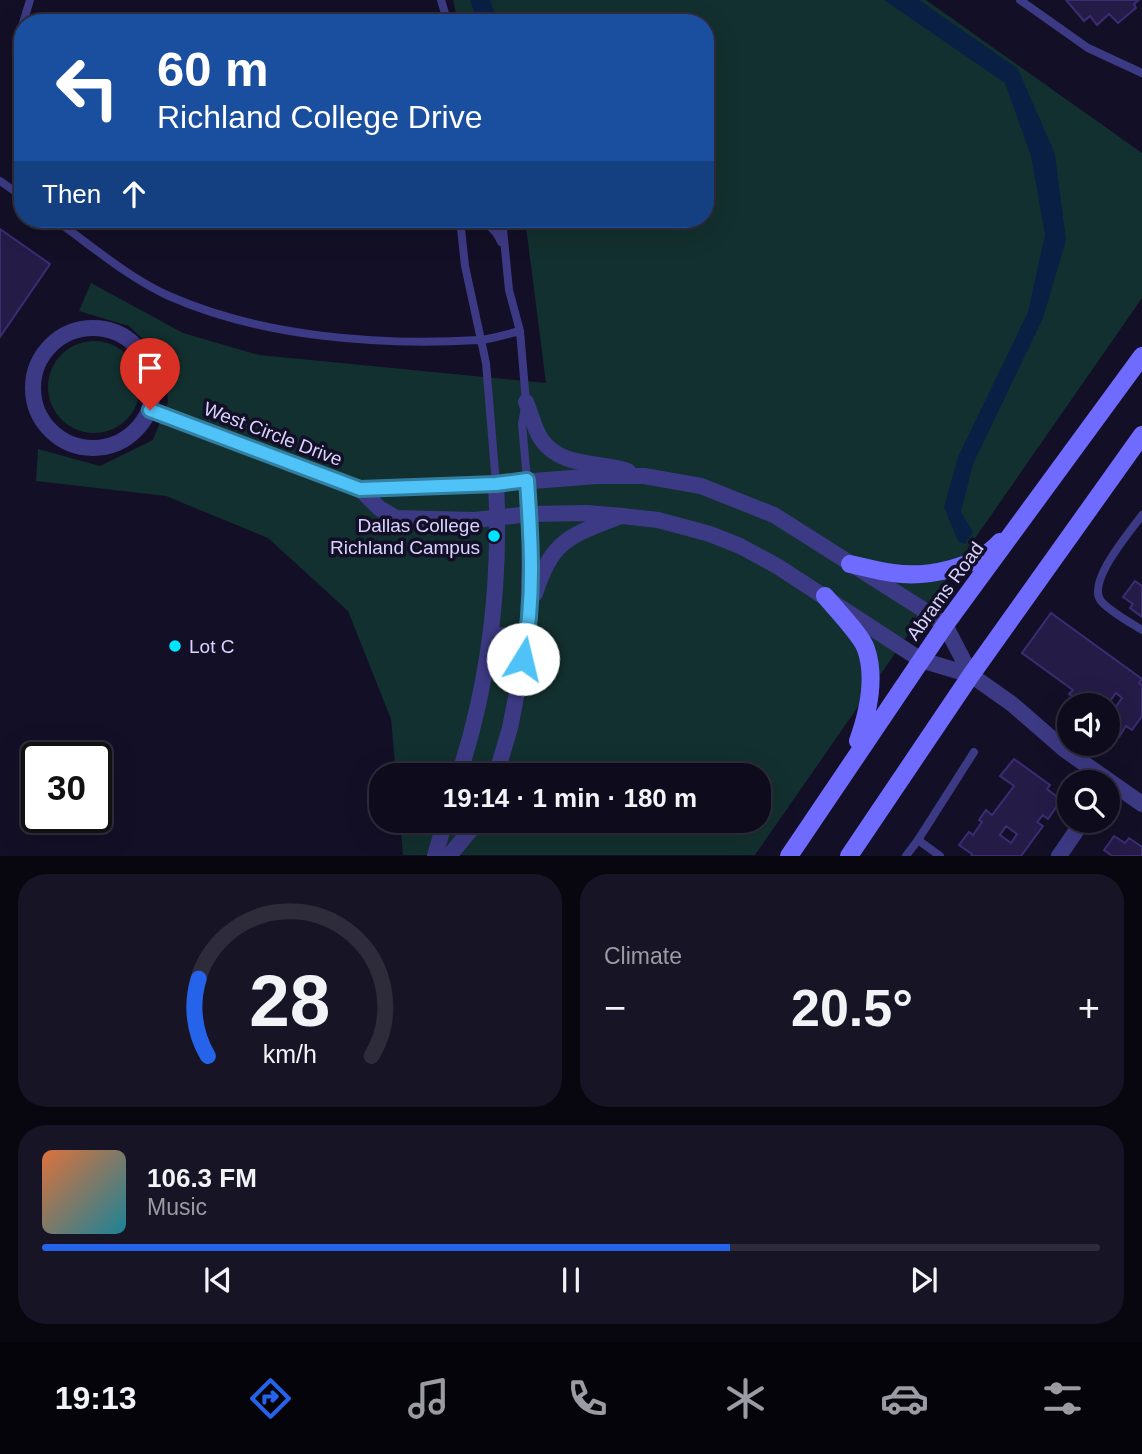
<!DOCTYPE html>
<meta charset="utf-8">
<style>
:root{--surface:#0e0b1c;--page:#171425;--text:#f1f3f6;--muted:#9b9ba3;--line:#2e2b3b;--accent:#2563eb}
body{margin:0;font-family:Helvetica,sans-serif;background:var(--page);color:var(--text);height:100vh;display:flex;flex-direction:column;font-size:26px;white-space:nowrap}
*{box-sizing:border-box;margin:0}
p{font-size:23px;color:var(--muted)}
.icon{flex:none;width:38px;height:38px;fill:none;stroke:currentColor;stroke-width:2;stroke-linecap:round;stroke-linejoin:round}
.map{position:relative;height:856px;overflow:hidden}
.drawer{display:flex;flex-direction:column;gap:18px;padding:18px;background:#08060f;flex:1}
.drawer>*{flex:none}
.banner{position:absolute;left:14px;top:14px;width:700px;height:214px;border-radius:28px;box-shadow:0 7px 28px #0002,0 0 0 2px var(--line);background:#1a4fa0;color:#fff;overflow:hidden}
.buttons{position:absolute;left:1057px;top:693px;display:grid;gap:14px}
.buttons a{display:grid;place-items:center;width:63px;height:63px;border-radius:50%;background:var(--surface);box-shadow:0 7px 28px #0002,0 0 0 2px var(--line);font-size:35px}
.speed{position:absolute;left:21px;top:742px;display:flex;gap:14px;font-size:35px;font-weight:700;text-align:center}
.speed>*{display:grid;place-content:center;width:91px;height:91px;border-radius:50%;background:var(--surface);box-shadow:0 7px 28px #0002,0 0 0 2px var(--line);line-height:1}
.speed .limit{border:4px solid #111;border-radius:10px;background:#fff;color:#111}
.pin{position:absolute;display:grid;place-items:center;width:60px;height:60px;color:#fff;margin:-72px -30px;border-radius:50% 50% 50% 0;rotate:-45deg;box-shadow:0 0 7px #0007}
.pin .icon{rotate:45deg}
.me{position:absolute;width:77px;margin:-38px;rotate:9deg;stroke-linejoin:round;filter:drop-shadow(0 0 5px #0008)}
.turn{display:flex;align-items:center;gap:24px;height:147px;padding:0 28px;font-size:32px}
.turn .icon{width:91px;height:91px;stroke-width:2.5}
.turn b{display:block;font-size:49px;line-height:60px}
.then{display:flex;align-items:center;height:66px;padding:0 28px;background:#0003;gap:14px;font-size:26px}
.big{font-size:52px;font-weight:700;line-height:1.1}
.drawer .tile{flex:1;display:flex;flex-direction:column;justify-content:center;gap:10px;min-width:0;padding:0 24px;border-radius:28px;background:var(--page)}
.drawer .dial{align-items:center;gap:0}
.dial svg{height:182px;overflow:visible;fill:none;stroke:var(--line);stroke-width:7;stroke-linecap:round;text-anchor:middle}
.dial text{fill:var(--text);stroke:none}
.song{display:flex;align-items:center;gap:21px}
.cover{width:84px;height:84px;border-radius:10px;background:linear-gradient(135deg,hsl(20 70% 55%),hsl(190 70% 35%))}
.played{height:7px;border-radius:4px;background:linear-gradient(90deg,var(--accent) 65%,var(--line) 65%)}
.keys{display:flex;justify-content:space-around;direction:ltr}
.heat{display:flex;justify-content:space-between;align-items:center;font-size:38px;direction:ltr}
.drawer .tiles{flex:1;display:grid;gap:18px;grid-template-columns:1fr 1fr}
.tile:last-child{grid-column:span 2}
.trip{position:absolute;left:369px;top:763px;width:402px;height:70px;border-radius:28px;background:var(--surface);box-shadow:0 7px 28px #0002,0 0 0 2px var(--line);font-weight:700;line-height:70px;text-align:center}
.tabs{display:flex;height:112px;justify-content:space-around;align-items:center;background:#06040b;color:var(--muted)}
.tabs .icon{width:49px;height:49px}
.tabs .active{color:var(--accent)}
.tabs b{font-size:32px;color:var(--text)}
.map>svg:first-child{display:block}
</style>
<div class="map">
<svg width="1142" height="856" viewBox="0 0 1142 856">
<rect width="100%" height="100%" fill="#130f26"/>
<path fill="#12302f" d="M 453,0 L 926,0 L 1142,153 L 1142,298 L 755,855 L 403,855 L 400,821 L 760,821 L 760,775 L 396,775 L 391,719 L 348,611 L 268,538 L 166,496 L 36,481 L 38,449 L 100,466 L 153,440 L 168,402 L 165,361 L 129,326 L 79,311 L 91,283 L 183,333 L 259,355 L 546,383 L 525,219 L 705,219 L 705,23 L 458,23 Z
M48 387a46 46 0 1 1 92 0a46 46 0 1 1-92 0Z"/>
<path fill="#0a1f44" d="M 470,0 L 490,0 L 498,23 L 478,23 Z
M 884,0 L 919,0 L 1018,69 L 1055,154 L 1066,240 L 1043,318 L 973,464 L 961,512 L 973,532 L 965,544 L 958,541 L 944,507 L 958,457 L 1028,312 L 1045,235 L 1031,156 L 1005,83 Z"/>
<path fill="#241b47" stroke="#3b2d73" stroke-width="2" fill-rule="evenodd" d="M 1066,0 L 1139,0 L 1134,4 L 1136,8 L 1118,23 L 1109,14 L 1097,25 L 1090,16 L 1084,21 Z
M 0,229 L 50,264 L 0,337 Z
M 1135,581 L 1142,586 L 1142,617 L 1130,608 L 1133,604 L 1123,597 Z
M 1051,613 L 1142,679 L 1139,683 L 1142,685 L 1142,716 L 1132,730 L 1126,726 L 1119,737 L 1108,729 L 1108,718 L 1122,698 L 1116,693 L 1107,705 L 1084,705 L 1069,694 L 1073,690 L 1022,653 Z
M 1014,759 L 1050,785 L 1047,789 L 1061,800 L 1048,819 L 1043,815 L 1037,822 L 1043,826 L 1021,856 L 971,856 L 972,854 L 959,845 L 969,832 L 973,835 L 982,822 L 979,820 L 986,810 L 992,815 L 1014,786 L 1000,776 ZM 1006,826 L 1017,834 L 1011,843 L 1000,835 Z
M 1114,836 L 1125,843 L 1129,838 L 1142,847 L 1142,856 L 1112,856 L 1104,850 Z"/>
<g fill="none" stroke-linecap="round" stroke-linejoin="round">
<path stroke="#3d3a85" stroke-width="8" d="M 441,0 L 448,23
M 1020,0 L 1088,48 L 1142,73
M 23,23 L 30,0
M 23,24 C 14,59 15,92 23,127
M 0,181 L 23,197
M 54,219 C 91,245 127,277 169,296 C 262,337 379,346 479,340 C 492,339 507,334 520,331
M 460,219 L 465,266 L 486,363 L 496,484
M 467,219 C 484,221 494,226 501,242
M 502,219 L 509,290 L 520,331 L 526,402 L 522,424 L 527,480
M 1142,515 C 1130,532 1086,582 1101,601 C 1109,611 1131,623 1142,630
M 918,840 L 974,752
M 906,856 L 918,840 L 940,856"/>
<path stroke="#3d3a85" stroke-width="16" d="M33 388a60 60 0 1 1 120 0a60 60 0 1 1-120 0Z
M 526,402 C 531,414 534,428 541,439 C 561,468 598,461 628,471
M 150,410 L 360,489 L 379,508 L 396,518 L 474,520 L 530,514 L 587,513 L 622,516 L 658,520 L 710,534 L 740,546 L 777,566 L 921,660 L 971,675 L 1012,704 L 1065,750 L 1142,804
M 360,489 L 496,484 L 597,476 L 644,476 L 701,486 L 774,515 L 927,612 L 945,625 L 971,675
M 535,594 C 551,541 569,536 618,517
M 491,635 L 528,636
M 459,775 C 489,682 501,582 496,484
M 496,775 L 510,728 L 528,636 L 530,540 L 527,480
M 435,856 L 445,821
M 449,856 L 478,821
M 1059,856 L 1083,821"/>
<path stroke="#6f6bff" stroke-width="18" d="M 850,564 C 864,567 878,571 893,573 C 926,578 977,568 1000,542
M 825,596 C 835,608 862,636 866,649 C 876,678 868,713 858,741
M 789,856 L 945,625 L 1142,356
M 849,856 L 971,675 L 1142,435"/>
</g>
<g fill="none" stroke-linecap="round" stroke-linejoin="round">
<g stroke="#337fa1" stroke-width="18">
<path id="route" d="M 150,410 L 360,489 L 496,484 L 527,480 C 531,539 535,600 523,659"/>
</g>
<use href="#route" stroke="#4fc3f7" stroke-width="12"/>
</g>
<g fill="#00e5ff" stroke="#130f26" stroke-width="2.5">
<circle cx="494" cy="536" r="7"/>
<circle cx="175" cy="646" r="7"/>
</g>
<g text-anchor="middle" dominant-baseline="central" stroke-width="7" stroke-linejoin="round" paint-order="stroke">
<g font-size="19" fill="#d9d4ff" stroke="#130f26">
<text transform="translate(273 434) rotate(21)">West Circle Drive</text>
<text transform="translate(945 591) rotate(-54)">Abrams Road</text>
</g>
<g font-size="19" fill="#d9d4ff" stroke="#130f26" text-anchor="end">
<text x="480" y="525">Dallas College<tspan x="480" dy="22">Richland Campus</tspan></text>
<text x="189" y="646" text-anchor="start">Lot C</text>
</g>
</g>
</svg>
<div class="buttons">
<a><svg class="icon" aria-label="sound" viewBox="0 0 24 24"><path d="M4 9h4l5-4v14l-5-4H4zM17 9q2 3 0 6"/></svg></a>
<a><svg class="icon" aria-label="search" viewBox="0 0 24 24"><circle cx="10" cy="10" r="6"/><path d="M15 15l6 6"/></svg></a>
</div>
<div class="speed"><div class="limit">30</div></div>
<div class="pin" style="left:150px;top:410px;background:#d93025"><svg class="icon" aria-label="arrive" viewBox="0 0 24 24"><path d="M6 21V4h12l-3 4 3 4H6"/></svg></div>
<svg class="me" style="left:523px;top:659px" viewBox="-20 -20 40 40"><circle r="19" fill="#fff"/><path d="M0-13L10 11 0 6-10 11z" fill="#4fc3f7"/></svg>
<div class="trip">19:14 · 1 min · 180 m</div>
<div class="banner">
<div class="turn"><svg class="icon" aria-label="left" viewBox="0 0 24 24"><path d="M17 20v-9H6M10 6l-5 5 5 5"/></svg><div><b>60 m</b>Richland College Drive</div></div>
<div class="then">Then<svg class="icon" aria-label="ahead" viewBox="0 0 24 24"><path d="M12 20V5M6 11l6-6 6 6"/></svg></div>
</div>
</div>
<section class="drawer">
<div class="tiles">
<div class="tile dial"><svg viewBox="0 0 100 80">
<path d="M14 69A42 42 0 1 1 86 69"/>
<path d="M14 69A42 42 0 0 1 10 35" stroke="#2563eb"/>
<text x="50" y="56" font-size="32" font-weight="700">28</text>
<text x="50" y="72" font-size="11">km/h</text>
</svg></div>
<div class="tile"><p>Climate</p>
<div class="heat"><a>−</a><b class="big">20.5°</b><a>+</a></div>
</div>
<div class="tile">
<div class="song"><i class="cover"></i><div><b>106.3 FM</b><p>Music</p></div></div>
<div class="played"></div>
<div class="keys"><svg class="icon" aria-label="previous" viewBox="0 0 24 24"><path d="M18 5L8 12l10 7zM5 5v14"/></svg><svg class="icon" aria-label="pause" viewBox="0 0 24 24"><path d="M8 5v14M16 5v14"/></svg><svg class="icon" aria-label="next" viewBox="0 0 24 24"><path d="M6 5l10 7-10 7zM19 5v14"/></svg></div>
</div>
</div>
</section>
<nav class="tabs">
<b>19:13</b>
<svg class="icon active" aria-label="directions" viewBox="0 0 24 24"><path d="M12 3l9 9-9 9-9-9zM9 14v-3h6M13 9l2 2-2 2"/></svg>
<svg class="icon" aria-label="music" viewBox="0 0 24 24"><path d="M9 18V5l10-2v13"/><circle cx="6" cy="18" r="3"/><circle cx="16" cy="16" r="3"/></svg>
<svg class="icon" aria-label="phone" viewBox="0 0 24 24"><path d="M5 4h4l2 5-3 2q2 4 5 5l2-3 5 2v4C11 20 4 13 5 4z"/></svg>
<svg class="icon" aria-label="climate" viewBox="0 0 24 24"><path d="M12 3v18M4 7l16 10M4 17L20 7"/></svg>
<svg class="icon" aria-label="car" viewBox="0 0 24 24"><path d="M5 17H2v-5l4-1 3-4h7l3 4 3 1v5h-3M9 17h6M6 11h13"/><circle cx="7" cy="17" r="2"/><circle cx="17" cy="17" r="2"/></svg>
<svg class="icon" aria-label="filters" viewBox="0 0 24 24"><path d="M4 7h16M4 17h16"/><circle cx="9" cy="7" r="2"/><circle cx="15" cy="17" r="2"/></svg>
</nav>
